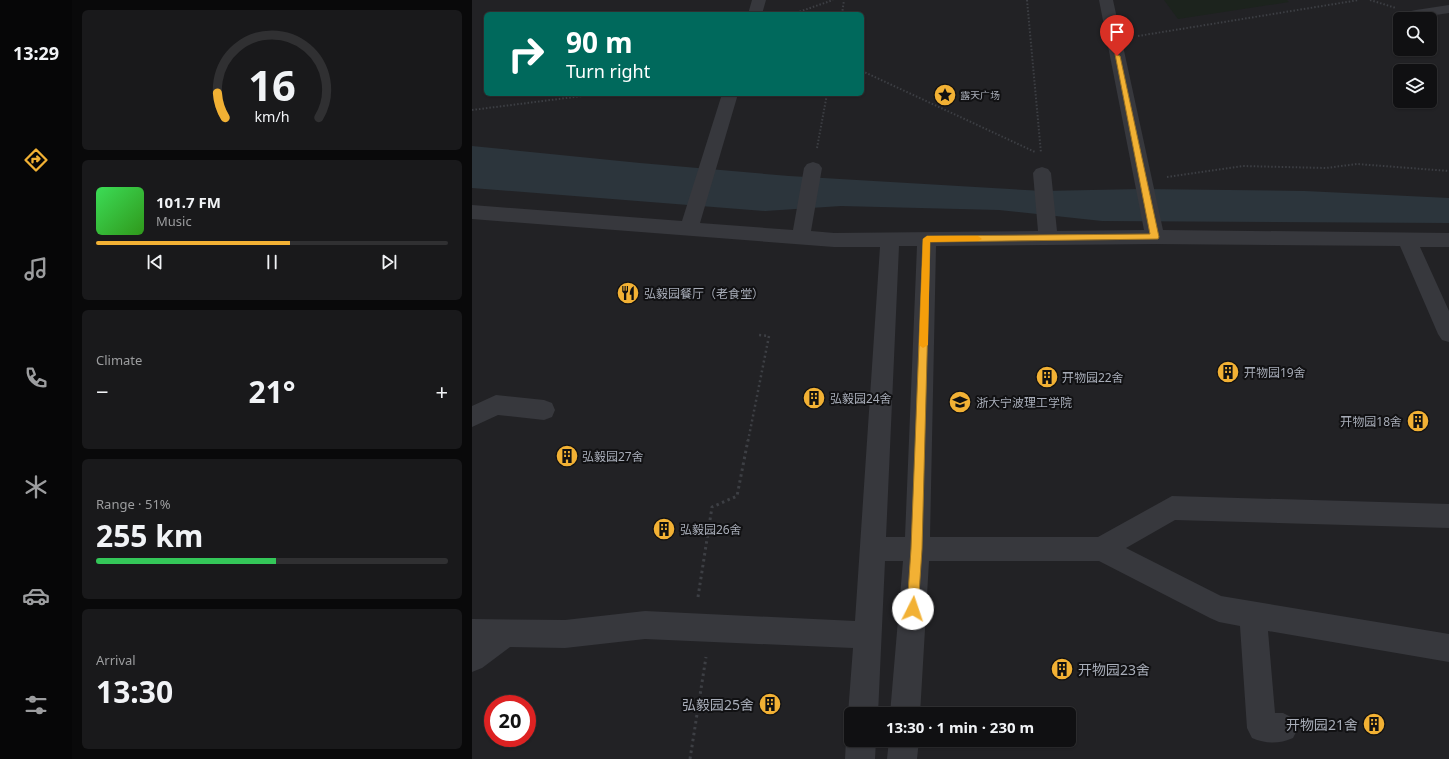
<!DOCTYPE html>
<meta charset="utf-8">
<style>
:root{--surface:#101012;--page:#19191b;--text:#f1f3f6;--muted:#9c9d9f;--line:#303032;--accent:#f2b134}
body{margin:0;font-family:"Noto Sans","Noto Sans SC",sans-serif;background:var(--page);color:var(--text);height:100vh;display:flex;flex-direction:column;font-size:15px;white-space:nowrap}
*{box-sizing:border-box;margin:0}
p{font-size:13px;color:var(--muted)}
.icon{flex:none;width:22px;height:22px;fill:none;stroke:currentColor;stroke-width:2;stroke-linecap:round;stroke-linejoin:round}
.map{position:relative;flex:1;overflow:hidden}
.sheet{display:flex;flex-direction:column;gap:10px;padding:10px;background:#09090a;width:400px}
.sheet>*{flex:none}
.hud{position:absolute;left:12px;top:12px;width:380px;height:84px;border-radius:6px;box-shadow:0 1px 3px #0004,0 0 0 1px var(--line);background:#00695c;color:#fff;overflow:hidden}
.tools{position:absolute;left:921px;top:12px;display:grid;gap:8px}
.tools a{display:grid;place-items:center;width:44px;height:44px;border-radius:6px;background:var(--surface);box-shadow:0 1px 3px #0004,0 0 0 1px var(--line);font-size:20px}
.speed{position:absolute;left:12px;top:695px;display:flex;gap:8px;font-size:20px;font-weight:700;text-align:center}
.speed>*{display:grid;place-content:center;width:52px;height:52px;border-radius:50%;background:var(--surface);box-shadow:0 1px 3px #0004,0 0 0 1px var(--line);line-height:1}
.speed .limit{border:6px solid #d22;background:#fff;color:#111}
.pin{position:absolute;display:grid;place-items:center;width:34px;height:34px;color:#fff;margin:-41px -17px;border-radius:50% 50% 50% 0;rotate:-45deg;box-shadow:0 0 4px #0007}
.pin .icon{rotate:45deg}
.me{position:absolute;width:44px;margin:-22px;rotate:4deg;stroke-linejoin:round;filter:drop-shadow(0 0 3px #0008)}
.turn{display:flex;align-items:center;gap:14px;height:84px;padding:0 16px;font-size:18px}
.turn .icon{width:52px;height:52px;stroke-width:2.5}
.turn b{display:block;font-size:28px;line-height:34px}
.big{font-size:30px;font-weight:700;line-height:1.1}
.sheet .card{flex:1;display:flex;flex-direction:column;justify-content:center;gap:6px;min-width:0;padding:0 14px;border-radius:6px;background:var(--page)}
.sheet .dial{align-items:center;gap:0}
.dial svg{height:104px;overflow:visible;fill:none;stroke:var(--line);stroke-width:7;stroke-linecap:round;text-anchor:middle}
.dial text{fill:var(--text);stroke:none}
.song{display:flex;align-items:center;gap:12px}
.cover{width:48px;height:48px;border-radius:6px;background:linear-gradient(135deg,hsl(130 70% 55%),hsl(110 70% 35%))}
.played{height:4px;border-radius:2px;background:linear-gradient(90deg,var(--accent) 55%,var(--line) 55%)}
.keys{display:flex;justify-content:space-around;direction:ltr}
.heat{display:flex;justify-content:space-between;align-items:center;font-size:22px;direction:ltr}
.charge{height:6px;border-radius:3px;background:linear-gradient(90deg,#34c759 51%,var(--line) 0)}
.trip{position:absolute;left:372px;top:707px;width:232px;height:40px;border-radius:6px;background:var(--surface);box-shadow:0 1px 3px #0004,0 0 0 1px var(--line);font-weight:700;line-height:40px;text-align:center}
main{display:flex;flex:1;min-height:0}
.tab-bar{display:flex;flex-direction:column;width:72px;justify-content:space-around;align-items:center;background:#060607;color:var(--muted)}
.tab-bar .icon{width:28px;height:28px}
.tab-bar .current{color:var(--accent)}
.tab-bar b{font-size:18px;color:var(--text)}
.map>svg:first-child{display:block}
</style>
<main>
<nav class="tab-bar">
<b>13:29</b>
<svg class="icon current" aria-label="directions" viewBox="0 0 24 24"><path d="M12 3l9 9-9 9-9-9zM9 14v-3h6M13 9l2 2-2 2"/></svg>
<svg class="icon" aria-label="music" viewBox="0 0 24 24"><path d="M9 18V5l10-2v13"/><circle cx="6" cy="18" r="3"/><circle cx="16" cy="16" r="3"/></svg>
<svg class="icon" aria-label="phone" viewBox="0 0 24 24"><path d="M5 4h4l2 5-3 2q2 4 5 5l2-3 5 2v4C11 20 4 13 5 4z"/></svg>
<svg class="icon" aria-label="climate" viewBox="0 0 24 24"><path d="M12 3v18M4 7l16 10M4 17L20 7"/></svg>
<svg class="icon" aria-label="car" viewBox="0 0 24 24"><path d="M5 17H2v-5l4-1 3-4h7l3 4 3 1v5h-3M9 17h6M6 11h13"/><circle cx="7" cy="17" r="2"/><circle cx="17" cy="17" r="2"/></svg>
<svg class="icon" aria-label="filters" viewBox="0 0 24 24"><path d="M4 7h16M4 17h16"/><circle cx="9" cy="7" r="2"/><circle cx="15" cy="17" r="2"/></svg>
</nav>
<section class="sheet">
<div class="card dial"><svg viewBox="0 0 100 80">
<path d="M14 69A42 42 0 1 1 86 69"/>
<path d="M14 69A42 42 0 0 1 8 50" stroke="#f2b134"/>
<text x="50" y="56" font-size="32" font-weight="700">16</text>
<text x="50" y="72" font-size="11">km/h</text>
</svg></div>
<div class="card">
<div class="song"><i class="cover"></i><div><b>101.7 FM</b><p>Music</p></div></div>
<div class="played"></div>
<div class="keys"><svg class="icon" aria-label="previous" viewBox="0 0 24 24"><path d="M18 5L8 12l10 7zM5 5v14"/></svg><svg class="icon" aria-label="pause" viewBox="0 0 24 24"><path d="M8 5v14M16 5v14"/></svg><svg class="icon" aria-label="next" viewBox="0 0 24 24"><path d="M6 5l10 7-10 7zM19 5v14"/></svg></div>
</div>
<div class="card"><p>Climate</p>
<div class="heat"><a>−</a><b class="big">21°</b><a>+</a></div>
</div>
<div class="card"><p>Range · 51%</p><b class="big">255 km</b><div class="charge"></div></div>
<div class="card"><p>Arrival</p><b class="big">13:30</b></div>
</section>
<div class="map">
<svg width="977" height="759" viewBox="0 0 977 759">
<rect width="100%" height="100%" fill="#161618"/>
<path fill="#222225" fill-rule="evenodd" d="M 0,0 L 977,0 L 977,759 L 0,759 ZM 14,14 L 390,14 L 390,94 L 14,94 ZM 928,19 L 958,19 L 958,49 L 928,49 ZM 928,71 L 958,71 L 958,101 L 928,101 ZM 21,704 L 55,704 L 55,738 L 21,738 ZM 379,714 L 597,714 L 597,740 L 379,740 Z"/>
<path fill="#1c231d" d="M 692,0 L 815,0 L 817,2 L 706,19 Z"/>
<path fill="#2c353c" d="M 0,146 L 168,163 L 317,176 L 571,191 L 669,189 L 833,191 L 977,198 L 977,223 L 630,221 L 527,210 L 369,206 L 293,211 L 0,188 Z"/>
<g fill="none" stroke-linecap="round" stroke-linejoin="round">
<path stroke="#3d3f44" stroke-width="2" stroke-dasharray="1.5 2" stroke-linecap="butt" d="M 555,0 L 569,153
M 898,0 L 924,8
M 321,14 L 361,0
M 370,14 L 372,0
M 666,36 L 887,0
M 390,71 L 563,152
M 0,110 L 126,94
M 345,148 L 355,94
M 695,177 L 771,166 L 854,168 L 885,164 L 977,171"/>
<path stroke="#3d3f44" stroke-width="2.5" stroke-dasharray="2 3" stroke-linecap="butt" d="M 276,441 L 297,336 L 286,335"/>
<path stroke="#3d3f44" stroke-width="3" stroke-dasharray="2.5 3.5" stroke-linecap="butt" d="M 226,597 L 240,507 L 265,496 L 276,440
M 218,759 L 234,657"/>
<path fill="#37383d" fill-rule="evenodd" d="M 280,0 L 294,0 L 290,14 L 276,14 Z
M 627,0 L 641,0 L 691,230 L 977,233 L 977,247 L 948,247 L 977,311 L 977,342 L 970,340 L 966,334 L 928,246 L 683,244 L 464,246 L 458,537 L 626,537 L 700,496 L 977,504 L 977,528 L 703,520 L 654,548 L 749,596 L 977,634 L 977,662 L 796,631 L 803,713 L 811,713 L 821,718 L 826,728 L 821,738 C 807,744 794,744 780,738 L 775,728 L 768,626 L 747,622 L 738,618 L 627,561 L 457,561 L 448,714 L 418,714 L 431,561 L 413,561 L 406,714 L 379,714 L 379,720 L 376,714 L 381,648 L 173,639 L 93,648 L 38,647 L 10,668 L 0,672 L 0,619 L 93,620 L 173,611 L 383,621 L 408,247 L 362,247 L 0,219 L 0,205 L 210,221 L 250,94 L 266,94 L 228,223 L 321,230 L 332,168 L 335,164 L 341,162 L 347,164 L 350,168 L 339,231 L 362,233 L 566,231 L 561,173 L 564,169 L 570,167 L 576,169 L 579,173 L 585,231 L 672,230 ZM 427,246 L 445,246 L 433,537 L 414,537 Z
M 977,5 L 977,13 L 944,18 L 939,17 L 937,14 L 939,11 L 944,10 Z
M 24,395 L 72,400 L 80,403 L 83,410 L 80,417 L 72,420 L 26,415 L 0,427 L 0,406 Z
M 379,729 L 379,740 L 404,740 L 403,759 L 373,759 L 374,740 Z
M 417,740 L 447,740 L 445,759 L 415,759 Z"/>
</g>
<path fill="#f2b134" stroke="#9d7322" d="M 643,54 L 648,56 L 687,237 L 686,239 L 458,242 L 450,549 L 446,609 L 445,613 L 441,615 L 437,613 L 435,609 L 439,549 L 451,239 L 455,236 L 678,234 Z"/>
<path fill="#f59e0b" d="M 455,236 L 506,236 L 510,239 L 506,241 L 458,242 L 456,345 L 451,348 L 447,345 L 451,239 Z"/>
<defs>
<g id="sight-disc" transform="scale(1.15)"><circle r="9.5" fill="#f2b134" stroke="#111113"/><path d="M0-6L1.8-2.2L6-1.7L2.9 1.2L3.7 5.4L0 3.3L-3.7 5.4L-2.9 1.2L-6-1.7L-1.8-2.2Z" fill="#111"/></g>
<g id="restaurant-disc" transform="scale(1.15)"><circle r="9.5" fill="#f2b134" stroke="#111113"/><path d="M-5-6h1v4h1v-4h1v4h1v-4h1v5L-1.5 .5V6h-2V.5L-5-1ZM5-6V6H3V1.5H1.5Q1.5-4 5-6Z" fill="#111"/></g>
<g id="building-disc" transform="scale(1.15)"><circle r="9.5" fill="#f2b134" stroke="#111113"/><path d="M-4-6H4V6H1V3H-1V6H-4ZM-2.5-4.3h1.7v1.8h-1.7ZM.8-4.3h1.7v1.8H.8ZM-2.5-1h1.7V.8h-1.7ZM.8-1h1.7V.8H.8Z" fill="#111"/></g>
<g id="university-disc" transform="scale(1.15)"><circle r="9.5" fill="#f2b134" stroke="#111113"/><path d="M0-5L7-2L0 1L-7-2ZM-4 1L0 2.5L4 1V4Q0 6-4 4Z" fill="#111"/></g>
</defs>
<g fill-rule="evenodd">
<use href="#sight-disc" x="473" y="95"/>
<use href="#restaurant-disc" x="156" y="293"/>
<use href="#building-disc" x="756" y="372"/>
<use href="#building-disc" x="575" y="377"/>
<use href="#building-disc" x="342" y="398"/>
<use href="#university-disc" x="488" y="402"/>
<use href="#building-disc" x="946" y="421"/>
<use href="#building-disc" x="95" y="456"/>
<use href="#building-disc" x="192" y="529"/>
<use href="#building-disc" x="590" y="669"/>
<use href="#building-disc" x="298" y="704"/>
<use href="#building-disc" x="902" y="724"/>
</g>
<g text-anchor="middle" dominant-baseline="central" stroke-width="4" stroke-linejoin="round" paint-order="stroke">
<g font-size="10" fill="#a8adb8" stroke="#111113" text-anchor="start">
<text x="488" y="95">露天广场</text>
</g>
<g font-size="12" fill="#a8adb8" stroke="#111113" text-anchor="start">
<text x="172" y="293">弘毅园餐厅（老食堂）</text>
<text x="772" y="372">开物园19舍</text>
<text x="590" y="377">开物园22舍</text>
<text x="358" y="398">弘毅园24舍</text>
<text x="504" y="402">浙大宁波理工学院</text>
<text x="930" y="421" text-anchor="end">开物园18舍</text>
<text x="110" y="456">弘毅园27舍</text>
<text x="208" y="529">弘毅园26舍</text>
</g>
<g font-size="14" fill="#a8adb8" stroke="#111113" text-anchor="end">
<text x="606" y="669" text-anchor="start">开物园23舍</text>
<text x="282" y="704">弘毅园25舍</text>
<text x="886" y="724">开物园21舍</text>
</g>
</g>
</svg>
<div class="tools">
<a><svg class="icon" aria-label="search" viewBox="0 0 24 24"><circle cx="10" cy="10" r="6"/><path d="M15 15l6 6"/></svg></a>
<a><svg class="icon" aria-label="layers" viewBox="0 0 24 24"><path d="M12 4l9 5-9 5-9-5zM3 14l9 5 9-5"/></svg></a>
</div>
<div class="speed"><div class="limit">20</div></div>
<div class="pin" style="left:645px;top:56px;background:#d93025"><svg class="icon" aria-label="arrive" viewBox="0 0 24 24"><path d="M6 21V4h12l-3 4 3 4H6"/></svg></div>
<svg class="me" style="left:441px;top:609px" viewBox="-20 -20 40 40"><circle r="19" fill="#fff"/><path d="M0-13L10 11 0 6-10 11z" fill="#f2b134"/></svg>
<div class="trip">13:30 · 1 min · 230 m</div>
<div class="hud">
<div class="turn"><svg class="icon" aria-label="right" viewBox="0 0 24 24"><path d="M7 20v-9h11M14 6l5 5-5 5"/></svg><div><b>90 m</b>Turn right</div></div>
</div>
</div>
</main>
